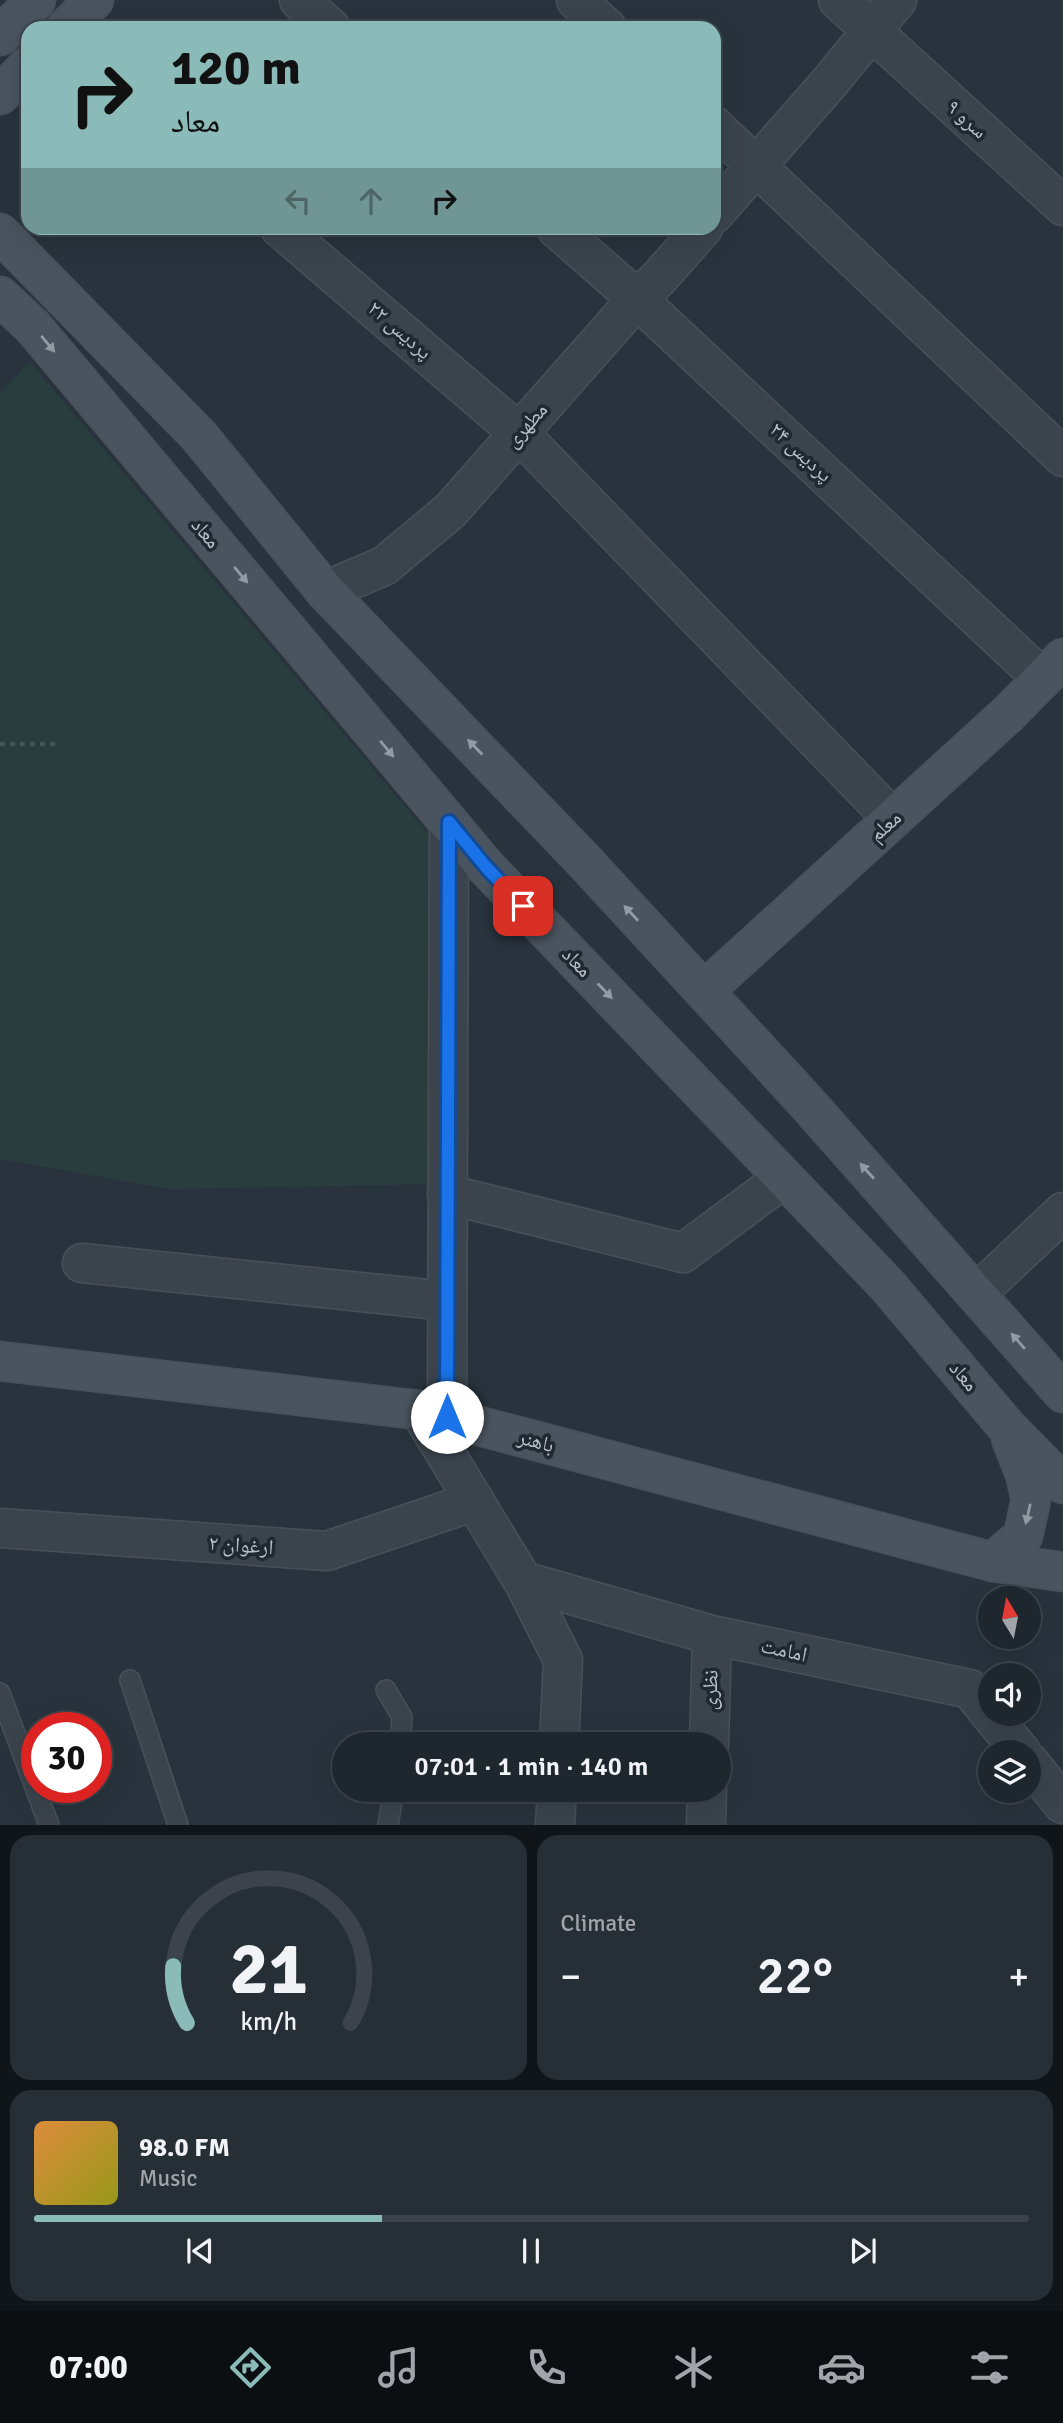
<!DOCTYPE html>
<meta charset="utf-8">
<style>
:root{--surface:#1e262e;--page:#262e36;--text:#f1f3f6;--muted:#a1a5aa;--line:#3c434a;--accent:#8bbbb9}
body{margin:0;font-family:Signika,"Noto Naskh Arabic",sans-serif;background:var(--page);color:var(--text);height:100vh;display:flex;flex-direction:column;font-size:26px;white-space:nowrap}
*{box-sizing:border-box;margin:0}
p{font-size:23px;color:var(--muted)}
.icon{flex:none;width:38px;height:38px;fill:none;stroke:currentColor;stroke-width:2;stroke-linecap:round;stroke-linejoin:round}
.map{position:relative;height:1825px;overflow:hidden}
.side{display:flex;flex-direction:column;gap:10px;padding:10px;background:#101519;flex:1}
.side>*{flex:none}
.hud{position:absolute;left:21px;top:21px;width:700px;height:214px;border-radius:21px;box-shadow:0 7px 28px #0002,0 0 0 2px var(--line);background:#8bbbb9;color:#111;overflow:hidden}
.needle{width:46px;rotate:350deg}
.buttons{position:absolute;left:978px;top:1586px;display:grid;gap:14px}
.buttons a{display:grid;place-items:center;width:63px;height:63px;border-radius:50%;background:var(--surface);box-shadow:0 7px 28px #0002,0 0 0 2px var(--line);font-size:35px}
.speed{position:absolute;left:21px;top:1712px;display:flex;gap:14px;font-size:35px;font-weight:700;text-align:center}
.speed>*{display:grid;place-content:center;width:91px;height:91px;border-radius:50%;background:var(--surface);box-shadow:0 7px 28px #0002,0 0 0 2px var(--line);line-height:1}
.speed .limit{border:10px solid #d22;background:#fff;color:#111}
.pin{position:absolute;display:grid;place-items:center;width:60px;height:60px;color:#fff;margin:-30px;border-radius:14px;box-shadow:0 4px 10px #0006}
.me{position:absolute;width:77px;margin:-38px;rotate:0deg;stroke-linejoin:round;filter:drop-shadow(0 0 5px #0008)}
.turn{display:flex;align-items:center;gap:24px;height:147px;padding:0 35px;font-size:32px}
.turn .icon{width:91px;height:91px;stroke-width:2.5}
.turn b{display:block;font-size:49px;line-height:60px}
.lanes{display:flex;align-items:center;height:66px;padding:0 35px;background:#0003;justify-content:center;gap:35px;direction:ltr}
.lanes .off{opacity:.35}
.big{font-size:52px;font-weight:600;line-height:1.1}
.side .tile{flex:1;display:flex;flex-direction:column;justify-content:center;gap:10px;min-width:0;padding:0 24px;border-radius:21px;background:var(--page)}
.side .dial{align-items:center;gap:0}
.dial svg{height:182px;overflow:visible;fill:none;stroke:var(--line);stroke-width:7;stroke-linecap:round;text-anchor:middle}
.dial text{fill:var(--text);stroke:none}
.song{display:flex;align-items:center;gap:21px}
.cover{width:84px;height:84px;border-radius:10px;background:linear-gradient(135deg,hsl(30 70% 55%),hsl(60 70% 35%))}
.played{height:7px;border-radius:4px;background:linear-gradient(90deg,var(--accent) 35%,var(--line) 35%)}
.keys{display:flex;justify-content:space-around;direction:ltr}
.heat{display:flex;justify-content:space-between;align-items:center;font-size:38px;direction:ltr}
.side .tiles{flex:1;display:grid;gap:10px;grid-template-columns:1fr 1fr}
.tile:last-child{grid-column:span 2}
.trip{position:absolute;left:332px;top:1732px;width:399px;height:70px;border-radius:35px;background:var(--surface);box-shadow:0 7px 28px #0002,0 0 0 2px var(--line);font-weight:600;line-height:70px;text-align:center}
.tab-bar{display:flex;height:112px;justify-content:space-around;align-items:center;background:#0c0f12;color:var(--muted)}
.tab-bar .icon{width:49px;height:49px}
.tab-bar .current{color:var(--accent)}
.tab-bar b{font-size:32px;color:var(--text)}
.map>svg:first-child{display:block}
</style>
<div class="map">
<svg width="1063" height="1825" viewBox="0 0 1063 1825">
<rect width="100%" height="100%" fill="#28333d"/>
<path fill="#2a3d3e" d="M 30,362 L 434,841 L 444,1184 L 169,1189 L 0,1159 L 0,393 Z"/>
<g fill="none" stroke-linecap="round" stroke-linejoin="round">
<g stroke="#485059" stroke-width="22">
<path id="service" d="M 130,1680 L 178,1825
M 386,1690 L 402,1717 L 400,1745
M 0,1693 L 49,1825
M 388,1825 L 394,1790"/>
</g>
<g stroke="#485059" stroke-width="41">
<path id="minor" d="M 299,0 L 331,28
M 576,0 L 607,28
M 838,0 L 1063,206
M 714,126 L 1063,457
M 714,214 L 829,83 L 897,0
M 280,228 L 519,433 L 893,819
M 556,228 L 637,299 L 1043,679
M 325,591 L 384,566 L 450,511 L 637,299 L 658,279 L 703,228
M 447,1194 L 683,1253 L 784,1178
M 82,1263 L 447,1301
M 976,1294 L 1063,1212
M 419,1410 L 523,1581 L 563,1660 L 559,1745
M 447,1417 L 449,823
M 0,1528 L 327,1551 L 475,1501
M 523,1581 L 712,1635 L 970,1689 L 1021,1752
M 709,1745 L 712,1635
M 1029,1762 L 1063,1804
M 555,1825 L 557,1790
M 706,1825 L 707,1790"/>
</g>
<g stroke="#485059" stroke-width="41">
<path id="secondary" d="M 66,28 L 94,0
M 0,36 L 36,0
M 0,95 L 28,66
M 0,233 L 199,436 L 325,591 L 586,863 L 807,1103 L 1063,1393
M 0,296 L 33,327 L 486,867 L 887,1285 L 1006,1426 L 1063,1484
M 704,991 L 1008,714 L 1063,658
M 0,1361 L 419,1410 L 993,1562 L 1063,1572
M 993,1562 L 1023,1536 L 1031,1499 L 1025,1474 L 1011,1438"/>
</g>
<path stroke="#435655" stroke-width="4.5" stroke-dasharray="5 5" stroke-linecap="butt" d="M 0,744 L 56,744"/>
<use href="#service" stroke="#3b444d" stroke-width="19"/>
<use href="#minor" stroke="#3b444d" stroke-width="38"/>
<use href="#secondary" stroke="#4a545f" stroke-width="38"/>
</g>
<defs><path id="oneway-solid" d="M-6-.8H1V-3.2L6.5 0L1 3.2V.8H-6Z" transform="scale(1.75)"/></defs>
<g fill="#929aa3">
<use href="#oneway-solid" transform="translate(48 344) rotate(50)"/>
<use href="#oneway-solid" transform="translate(241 575) rotate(50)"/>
<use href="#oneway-solid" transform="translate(475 747) rotate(-134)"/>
<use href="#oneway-solid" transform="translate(387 749) rotate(50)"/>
<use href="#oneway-solid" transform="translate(631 913) rotate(-133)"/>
<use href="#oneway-solid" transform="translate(605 991) rotate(46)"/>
<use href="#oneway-solid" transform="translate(867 1171) rotate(-132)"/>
<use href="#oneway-solid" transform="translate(1018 1341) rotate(-131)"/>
<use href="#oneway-solid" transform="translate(1028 1514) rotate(103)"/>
</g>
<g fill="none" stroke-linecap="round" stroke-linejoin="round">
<g stroke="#114b97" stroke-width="18">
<path id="route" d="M 447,1417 L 449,822 L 486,867 L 523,906"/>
</g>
<use href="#route" stroke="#1a73e8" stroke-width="12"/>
</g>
<g text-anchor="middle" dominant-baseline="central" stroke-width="7" stroke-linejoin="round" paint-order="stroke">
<g font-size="21" fill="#b8bfc8" stroke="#202932">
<text transform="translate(967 119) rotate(42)">سرو ۹</text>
<text transform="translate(400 330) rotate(41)">پردیس ۲۲</text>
<text transform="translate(526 425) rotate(-48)">مطهری</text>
<text transform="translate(801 452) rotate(43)">پردیس ۲۴</text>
<text transform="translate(206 533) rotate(50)">معاد</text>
<text transform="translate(885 826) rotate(-42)">معلم</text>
<text transform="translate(577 962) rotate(46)">معاد</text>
<text transform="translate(964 1376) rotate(50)">معاد</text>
<text transform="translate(536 1441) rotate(15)">باهنر</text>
<text transform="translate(241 1545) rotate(4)">ارغوان ۲</text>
<text transform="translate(784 1650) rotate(12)">امامت</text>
<text transform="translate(710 1690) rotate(-88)">نظری</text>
</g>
</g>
</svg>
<div class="buttons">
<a><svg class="needle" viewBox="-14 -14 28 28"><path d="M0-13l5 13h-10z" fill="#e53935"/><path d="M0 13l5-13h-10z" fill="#a1a5aa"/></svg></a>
<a><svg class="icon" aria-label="sound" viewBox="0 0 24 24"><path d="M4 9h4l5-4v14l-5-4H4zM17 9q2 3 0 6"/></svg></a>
<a><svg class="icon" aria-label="layers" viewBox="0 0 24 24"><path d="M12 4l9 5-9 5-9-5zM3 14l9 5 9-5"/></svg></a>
</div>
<div class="speed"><div class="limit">30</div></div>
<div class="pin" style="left:523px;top:906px;background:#d93025"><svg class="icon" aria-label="arrive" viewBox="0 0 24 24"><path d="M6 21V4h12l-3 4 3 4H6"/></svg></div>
<svg class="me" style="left:447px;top:1417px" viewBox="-20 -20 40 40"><circle r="19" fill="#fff"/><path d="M0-13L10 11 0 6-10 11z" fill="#1a73e8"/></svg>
<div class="trip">07:01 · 1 min · 140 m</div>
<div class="hud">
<div class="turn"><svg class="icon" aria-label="right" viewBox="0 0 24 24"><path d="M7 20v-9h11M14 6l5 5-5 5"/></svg><div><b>120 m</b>معاد</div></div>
<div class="lanes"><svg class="icon off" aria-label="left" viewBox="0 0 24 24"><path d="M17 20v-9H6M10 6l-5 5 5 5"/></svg><svg class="icon off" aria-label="ahead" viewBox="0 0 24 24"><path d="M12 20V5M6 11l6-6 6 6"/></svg><svg class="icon" aria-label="right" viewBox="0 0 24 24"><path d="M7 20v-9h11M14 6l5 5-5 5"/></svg></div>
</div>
</div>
<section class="side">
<div class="tiles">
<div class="tile dial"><svg viewBox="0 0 100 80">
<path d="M14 69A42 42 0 1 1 86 69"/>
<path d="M14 69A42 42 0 0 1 8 44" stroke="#8bbbb9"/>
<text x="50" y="56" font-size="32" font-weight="700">21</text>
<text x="50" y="72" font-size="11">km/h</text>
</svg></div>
<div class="tile"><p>Climate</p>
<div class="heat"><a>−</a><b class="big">22°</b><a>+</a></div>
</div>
<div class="tile">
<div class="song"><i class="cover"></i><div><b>98.0 FM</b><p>Music</p></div></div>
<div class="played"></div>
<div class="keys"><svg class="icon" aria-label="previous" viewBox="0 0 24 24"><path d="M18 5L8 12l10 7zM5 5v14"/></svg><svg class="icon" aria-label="pause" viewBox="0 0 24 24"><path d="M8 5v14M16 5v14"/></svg><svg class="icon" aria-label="next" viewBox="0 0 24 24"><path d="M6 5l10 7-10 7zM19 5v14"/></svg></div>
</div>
</div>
</section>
<nav class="tab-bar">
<b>07:00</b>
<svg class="icon current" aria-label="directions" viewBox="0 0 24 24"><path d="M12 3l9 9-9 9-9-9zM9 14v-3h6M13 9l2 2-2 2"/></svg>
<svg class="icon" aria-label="music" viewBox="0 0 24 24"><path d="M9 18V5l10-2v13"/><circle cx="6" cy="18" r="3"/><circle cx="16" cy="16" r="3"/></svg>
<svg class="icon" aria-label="phone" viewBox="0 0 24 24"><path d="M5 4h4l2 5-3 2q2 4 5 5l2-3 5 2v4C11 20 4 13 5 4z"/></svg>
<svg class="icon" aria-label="climate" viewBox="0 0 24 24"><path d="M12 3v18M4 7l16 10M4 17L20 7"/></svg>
<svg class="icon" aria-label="car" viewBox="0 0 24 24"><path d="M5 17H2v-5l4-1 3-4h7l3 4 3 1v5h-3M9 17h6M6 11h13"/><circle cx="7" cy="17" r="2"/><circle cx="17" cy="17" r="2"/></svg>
<svg class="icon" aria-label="filters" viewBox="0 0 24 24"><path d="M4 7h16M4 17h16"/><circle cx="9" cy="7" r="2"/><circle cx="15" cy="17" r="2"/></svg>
</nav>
